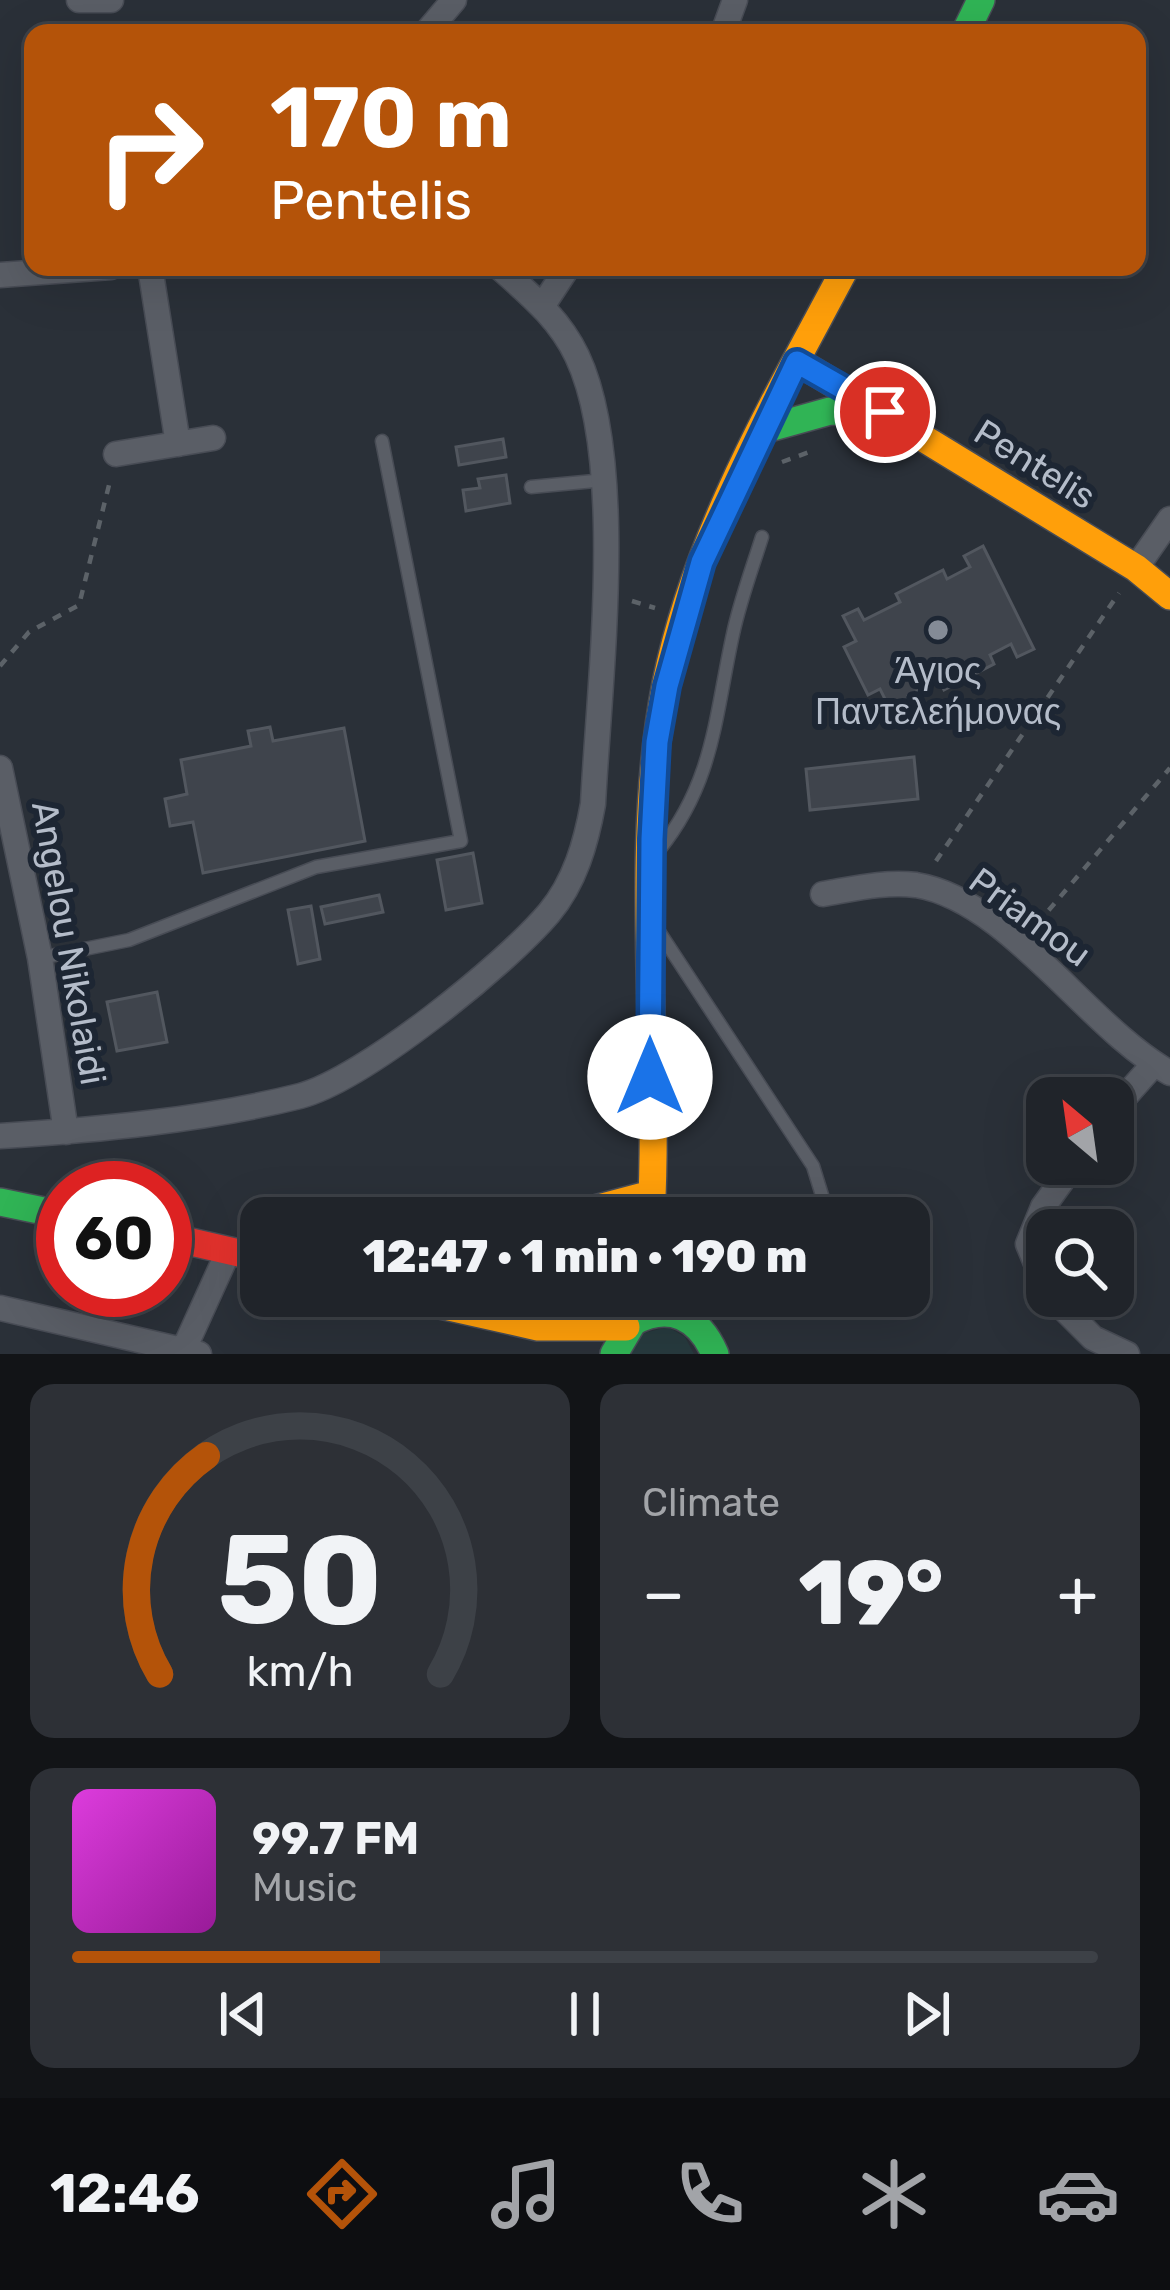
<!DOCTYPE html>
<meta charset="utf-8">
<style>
:root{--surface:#20242a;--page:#2d3036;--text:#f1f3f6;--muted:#a2a4a8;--line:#3d4147;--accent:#b45309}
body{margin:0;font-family:Rubik,sans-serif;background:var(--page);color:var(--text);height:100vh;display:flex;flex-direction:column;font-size:45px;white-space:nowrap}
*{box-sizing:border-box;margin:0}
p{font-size:39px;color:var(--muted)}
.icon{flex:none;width:66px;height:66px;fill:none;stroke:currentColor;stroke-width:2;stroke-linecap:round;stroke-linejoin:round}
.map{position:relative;height:1354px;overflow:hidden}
.side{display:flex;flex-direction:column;gap:30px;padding:30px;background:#121417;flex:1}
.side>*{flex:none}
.hud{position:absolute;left:24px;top:24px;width:1122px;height:252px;border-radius:24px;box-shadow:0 12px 48px #0002,0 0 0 3px var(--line);background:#b45309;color:#fff;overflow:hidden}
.needle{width:78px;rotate:331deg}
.fabs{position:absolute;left:1026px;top:1077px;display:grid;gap:24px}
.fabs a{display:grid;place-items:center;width:108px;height:108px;border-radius:24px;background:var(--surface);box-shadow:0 12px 48px #0002,0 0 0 3px var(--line);font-size:60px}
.speed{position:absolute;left:36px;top:1161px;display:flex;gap:24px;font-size:60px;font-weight:700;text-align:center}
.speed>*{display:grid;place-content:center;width:156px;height:156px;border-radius:50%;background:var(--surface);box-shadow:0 12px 48px #0002,0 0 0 3px var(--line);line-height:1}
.speed .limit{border:18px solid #d22;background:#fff;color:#111}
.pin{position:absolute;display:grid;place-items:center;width:102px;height:102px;color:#fff;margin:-51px;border:6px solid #fff;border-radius:50%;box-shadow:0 3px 12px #0007}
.me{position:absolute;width:132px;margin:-66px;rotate:0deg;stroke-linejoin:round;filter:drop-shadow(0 0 9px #0008)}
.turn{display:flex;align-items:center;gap:42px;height:252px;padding:0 48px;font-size:54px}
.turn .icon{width:156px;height:156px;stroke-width:2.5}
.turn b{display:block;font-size:84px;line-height:102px}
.big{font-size:90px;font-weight:800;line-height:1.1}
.side .card{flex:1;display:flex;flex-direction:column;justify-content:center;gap:18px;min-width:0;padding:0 42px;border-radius:24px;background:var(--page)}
.side .dial{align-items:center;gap:0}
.dial svg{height:312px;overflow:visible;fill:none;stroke:var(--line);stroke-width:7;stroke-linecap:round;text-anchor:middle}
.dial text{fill:var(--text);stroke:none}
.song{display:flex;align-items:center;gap:36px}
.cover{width:144px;height:144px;border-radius:18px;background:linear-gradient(135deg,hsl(300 70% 55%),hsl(300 70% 35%))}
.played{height:12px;border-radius:6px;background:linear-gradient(90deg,var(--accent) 30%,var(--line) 30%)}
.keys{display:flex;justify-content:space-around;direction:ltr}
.heat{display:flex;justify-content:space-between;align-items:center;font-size:66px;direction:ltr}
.side .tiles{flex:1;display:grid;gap:30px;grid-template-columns:1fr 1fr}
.card:last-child{grid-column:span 2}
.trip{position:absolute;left:240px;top:1197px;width:690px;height:120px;border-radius:24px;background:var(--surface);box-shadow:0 12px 48px #0002,0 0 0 3px var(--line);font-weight:800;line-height:120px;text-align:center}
.tab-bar{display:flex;height:192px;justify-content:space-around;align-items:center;background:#0d0e11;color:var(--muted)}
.tab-bar .icon{width:84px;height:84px}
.tab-bar .current{color:var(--accent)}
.tab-bar b{font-size:54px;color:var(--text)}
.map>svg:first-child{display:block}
</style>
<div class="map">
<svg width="1170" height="1354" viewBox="0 0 1170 1354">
<rect width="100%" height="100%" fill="#2a3038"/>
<path fill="#273a3e" d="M 440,1296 L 612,1296 L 593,1319 Z
M 668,1327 L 685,1337 L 694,1354 L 628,1354 L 640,1334 Z"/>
<path fill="#3f444c" stroke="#52575f" stroke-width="3" d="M 503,439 L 506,457 L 459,465 L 456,447 Z
M 506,475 L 510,503 L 466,511 L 463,490 L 480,488 L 478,479 Z
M 983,546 L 1034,649 L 1017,657 L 1011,644 L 990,655 L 994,664 L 944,690 L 940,680 L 908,696 L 914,709 L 895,719 L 880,689 L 868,695 L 844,647 L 856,641 L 843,616 L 858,609 L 864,620 L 900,602 L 896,594 L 943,570 L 947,579 L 970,567 L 964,556 Z
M 270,727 L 273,741 L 344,728 L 365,841 L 203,873 L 193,822 L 170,826 L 165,799 L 187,794 L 181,760 L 251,746 L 248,731 Z
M 914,757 L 918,799 L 810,810 L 806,769 Z
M 473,853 L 482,903 L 446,910 L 437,860 Z
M 379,895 L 383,912 L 325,924 L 321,907 Z
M 311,906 L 320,959 L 298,964 L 288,910 Z
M 157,992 L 167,1042 L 117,1051 L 107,1002 Z"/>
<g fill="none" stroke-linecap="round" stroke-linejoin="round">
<g stroke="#484c55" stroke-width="15">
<path id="lane" d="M 531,487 L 605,480
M 659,850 C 714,782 715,716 733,634 C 740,601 752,569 762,537
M 658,930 L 813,1166 L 829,1218
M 40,958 L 129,940 L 316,867 L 461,841 L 382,441
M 706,1209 L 711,1218"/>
</g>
<g stroke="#484c55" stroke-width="27">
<path id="street" d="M 79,0 L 111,0
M 426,33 L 454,0
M 723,33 L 735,0
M 150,267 L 178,444
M 0,275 L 111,267
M 543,305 L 568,267
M 116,454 L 213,438
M 1136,568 L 1170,519
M 0,768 L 40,958 L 66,1132
M 823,894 C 853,889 885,881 916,885 C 1009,900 1089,1029 1170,1073
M 1113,1110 L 1154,1064
M 0,1136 C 98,1130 204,1120 300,1096 C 364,1079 505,965 549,913 C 575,882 586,843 593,804 C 599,684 627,461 577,356 C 559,318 529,294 499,267
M 1047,1290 L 1028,1244 L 1043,1207 L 1074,1164
M 1051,1296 L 1093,1338 L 1127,1354
M 0,1308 L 199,1354
M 184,1349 L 229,1250"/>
</g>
<g stroke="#484c55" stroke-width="30">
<path id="fast" d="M 965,33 L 981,0
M 762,430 L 830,411 L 884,412
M 0,1202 L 63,1215
M 614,1354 L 633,1322 C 670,1302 699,1317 715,1354"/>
</g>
<g stroke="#484c55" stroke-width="30">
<path id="slow" d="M 797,361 L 1136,568 L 1170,596
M 561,1218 L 651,1194
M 651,1218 C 661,1040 632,859 666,683 C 696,534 776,399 846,267
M 400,1296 L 538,1327 L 626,1327"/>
</g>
<g stroke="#484c55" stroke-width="30">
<path id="jam" d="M 165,1236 L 261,1258"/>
</g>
<path stroke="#5c6268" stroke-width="4.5" stroke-dasharray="9 9" stroke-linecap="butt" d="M 782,462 L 812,451
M 632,601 L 655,608
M 0,666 L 29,632 L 79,605 L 111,477
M 936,861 L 1119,593
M 1037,924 L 1170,768"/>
<use href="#lane" stroke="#5a5e66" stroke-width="12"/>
<use href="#street" stroke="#5a5e66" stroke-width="24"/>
<use href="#fast" stroke="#30b455" stroke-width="27"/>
<use href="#slow" stroke="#ff9f0a" stroke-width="27"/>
<use href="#jam" stroke="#e5322d" stroke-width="27"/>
</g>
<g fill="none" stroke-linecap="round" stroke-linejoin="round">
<g stroke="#114b97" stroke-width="30">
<path id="route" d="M 650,1077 L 652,839 L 657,742 L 667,686 L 702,562 L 797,362 L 885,412"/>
</g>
<use href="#route" stroke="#1a73e8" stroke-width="21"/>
</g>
<circle fill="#848b96" stroke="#1d2633" stroke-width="4.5" cx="938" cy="630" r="12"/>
<g text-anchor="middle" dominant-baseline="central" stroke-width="12" stroke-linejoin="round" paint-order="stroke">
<g font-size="36" fill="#b4bcc9" stroke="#1d2633">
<text transform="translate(1035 464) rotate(32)">Pentelis</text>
<text transform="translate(1030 917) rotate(36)">Priamou</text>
<text transform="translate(69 943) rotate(80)">Angelou Nikolaidi</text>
</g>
<g font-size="36" fill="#b4bcc9" stroke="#1d2633">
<text x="938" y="670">Άγιος<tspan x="938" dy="41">Παντελεήμονας</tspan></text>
</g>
</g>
</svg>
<div class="fabs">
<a><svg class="needle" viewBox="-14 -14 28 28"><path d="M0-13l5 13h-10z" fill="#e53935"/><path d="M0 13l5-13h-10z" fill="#a2a4a8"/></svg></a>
<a><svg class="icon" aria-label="search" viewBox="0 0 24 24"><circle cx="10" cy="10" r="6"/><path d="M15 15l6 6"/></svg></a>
</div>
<div class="speed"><div class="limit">60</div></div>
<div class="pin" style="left:885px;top:412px;background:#d93025"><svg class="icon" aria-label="arrive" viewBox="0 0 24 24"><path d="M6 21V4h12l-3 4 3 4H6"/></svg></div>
<svg class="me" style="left:650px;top:1077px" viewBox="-20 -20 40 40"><circle r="19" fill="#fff"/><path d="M0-13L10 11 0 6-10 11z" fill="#1a73e8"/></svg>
<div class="trip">12:47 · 1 min · 190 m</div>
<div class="hud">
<div class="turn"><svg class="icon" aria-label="right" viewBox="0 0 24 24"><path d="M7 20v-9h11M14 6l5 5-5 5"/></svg><div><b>170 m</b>Pentelis</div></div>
</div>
</div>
<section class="side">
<div class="tiles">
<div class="card dial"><svg viewBox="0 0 100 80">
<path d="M14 69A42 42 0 1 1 86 69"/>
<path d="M14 69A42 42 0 0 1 26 13" stroke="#b45309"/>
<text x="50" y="56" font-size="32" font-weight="700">50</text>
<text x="50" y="72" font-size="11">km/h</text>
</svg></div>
<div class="card"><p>Climate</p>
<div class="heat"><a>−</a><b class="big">19°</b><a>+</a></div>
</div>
<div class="card">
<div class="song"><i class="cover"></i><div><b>99.7 FM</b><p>Music</p></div></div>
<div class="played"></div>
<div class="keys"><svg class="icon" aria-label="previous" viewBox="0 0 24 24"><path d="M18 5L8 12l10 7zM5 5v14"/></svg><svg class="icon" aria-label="pause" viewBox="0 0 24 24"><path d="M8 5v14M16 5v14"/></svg><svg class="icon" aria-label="next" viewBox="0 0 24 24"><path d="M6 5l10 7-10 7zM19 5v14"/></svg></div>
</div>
</div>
</section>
<nav class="tab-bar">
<b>12:46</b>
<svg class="icon current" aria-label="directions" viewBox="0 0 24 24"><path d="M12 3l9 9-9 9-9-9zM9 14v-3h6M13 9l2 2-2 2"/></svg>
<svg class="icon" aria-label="music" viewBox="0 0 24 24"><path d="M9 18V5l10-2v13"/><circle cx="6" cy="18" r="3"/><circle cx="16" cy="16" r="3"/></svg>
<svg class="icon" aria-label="phone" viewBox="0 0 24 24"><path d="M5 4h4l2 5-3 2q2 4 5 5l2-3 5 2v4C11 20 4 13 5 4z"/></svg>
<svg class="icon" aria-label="climate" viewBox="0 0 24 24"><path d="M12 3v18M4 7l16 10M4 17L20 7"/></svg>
<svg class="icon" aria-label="car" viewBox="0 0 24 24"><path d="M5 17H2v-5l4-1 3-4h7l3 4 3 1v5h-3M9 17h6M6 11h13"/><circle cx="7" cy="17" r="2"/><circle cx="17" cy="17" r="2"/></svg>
</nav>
